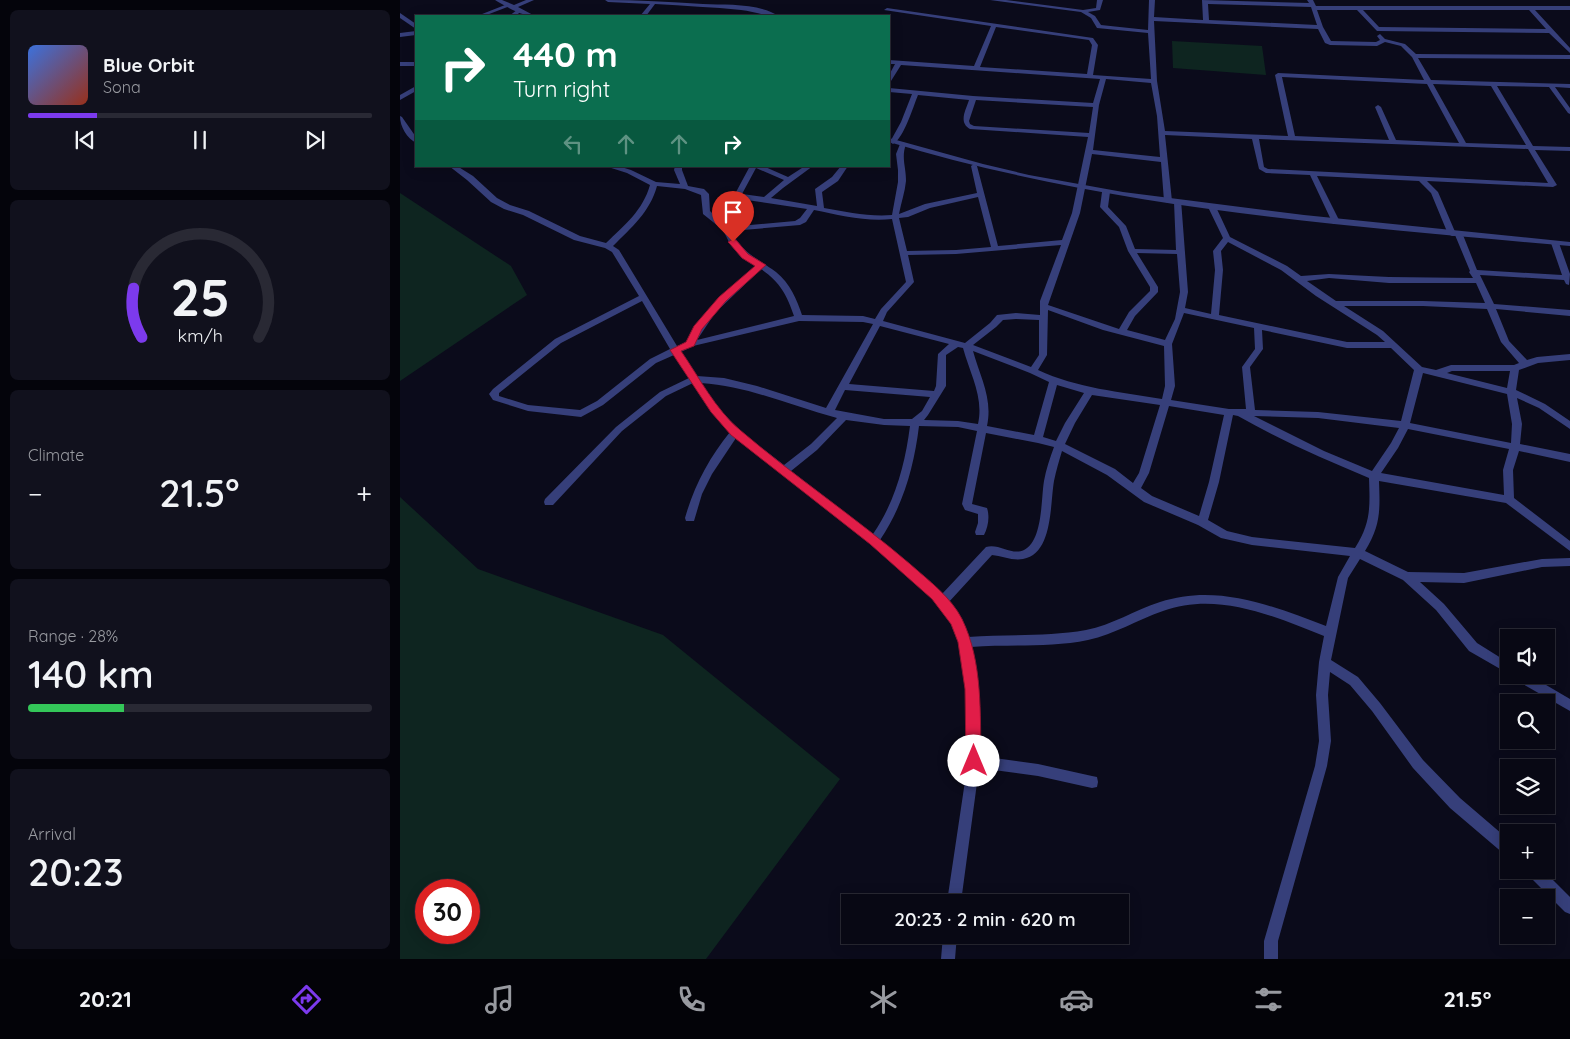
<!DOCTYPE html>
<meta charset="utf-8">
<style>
:root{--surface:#080814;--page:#11111d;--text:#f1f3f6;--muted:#989aa0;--line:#292934;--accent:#7c3aed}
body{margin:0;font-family:Quicksand,sans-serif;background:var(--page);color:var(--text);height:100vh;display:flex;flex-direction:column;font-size:19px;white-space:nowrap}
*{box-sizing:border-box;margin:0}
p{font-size:16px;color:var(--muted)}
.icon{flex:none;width:28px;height:28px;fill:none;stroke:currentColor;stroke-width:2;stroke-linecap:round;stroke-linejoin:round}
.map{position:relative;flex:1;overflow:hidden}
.details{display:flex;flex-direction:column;gap:10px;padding:10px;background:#04040b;width:400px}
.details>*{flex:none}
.hud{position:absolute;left:15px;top:15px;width:475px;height:152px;border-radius:0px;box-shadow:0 2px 12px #0003,0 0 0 1px var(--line);background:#0b6e4f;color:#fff;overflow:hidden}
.controls{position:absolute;left:1100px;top:629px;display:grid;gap:10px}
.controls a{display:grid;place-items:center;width:55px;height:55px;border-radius:0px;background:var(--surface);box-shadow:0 2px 12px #0003,0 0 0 1px var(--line);font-size:25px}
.speed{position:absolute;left:15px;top:879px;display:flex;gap:10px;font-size:25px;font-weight:700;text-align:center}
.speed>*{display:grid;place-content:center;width:65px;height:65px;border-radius:50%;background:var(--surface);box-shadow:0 2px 12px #0003,0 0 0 1px var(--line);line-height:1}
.speed .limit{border:8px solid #d22;background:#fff;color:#111}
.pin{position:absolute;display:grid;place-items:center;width:42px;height:42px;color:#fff;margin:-51px -21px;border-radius:50% 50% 50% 0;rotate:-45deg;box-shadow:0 0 5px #0007}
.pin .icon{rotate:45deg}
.me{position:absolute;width:55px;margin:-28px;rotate:0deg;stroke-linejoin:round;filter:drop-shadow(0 0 4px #0008)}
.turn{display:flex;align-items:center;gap:18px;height:105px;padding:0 15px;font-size:22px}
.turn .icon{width:65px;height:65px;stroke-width:2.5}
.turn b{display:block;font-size:35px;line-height:42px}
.lanes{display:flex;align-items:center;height:48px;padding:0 15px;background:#0003;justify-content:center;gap:25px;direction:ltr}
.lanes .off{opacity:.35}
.big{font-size:38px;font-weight:600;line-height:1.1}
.details .widget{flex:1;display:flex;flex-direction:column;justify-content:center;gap:8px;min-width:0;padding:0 18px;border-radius:8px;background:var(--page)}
.details .dial{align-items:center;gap:0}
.dial svg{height:130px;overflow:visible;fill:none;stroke:var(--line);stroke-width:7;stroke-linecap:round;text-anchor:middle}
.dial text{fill:var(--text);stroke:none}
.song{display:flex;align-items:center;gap:15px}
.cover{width:60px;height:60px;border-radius:8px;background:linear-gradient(135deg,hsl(220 70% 55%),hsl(10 70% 35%))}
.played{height:5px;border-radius:2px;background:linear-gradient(90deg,var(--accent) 20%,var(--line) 20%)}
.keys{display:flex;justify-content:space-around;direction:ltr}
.heat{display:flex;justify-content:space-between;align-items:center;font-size:28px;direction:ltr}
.charge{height:8px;border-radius:4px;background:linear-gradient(90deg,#34c759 28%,var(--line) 0)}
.trip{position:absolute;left:441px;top:894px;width:288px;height:50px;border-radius:0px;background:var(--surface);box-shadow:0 2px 12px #0003,0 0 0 1px var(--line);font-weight:600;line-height:50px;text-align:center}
.tab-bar{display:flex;height:80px;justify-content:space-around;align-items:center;background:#030308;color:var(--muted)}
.tab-bar .icon{width:35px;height:35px}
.tab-bar .current{color:var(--accent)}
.tab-bar b{font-size:22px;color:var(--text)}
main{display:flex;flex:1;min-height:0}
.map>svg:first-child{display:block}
</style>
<main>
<section class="details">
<div class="widget">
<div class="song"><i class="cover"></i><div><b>Blue Orbit</b><p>Sona</p></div></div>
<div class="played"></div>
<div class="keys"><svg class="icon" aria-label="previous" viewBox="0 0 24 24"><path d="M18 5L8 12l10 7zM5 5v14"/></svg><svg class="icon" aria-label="pause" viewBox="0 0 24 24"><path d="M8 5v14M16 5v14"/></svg><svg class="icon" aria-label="next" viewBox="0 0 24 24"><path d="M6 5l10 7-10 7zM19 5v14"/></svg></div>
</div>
<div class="widget dial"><svg viewBox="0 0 100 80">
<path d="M14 69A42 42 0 1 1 86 69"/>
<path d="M14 69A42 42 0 0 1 9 39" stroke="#7c3aed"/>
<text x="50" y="56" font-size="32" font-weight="700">25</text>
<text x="50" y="72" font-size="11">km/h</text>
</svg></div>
<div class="widget"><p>Climate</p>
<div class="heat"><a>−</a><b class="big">21.5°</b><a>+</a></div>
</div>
<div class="widget"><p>Range · 28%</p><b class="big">140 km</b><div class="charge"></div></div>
<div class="widget"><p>Arrival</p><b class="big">20:23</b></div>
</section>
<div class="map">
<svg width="1170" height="959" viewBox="0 0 1170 959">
<rect width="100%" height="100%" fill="#0b0b1b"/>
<path fill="#0e2520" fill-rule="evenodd" d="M 772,41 L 862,46 L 866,75 L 773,68 Z
M 0,193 L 111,266 L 127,295 L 0,381 Z
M 0,497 L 78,569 L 263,635 L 440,779 L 306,959 L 0,959 ZM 26,890 L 69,890 L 69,932 L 26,932 Z"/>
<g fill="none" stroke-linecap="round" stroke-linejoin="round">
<path fill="#363f7a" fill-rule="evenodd" d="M 205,0 C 238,0 270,2 303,4 C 326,5 358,3 379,16 C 367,17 353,11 341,10 C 313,7 284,6 255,4 L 246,16 L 240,16 L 250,4 L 208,2 Z
M 590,0 L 606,0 L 683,10 L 696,8 L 697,0 L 703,0 L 700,10 L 688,12 L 695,16 L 701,25 L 748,30 L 749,0 L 755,0 L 754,17 L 803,20 L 802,0 L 909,3 L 907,0 L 913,0 L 916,6 L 1170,6 L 1170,10 L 1135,10 L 1170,48 L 1170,53 L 1149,33 L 977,31 L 957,10 L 917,10 L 923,27 L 931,41 L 976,42 L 980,40 L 977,36 L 980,34 L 985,39 L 1005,44 L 1016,54 L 1170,55 L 1170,59 L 1018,58 L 1031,80 L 1170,84 L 1170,88 L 1155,87 L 1170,108 L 1170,114 L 1168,113 L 1149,87 L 1097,86 L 1133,146 L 1170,147 L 1170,151 L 1135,150 L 1157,185 L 1153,187 L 1027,181 L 1038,192 L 1056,234 L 1055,236 L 1052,236 L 1048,234 L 1031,193 L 1019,181 L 917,176 L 940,222 L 936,224 L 933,224 L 910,175 L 866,173 L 859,169 L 852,139 L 765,135 L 772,201 L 768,203 L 764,201 L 761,162 L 692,154 L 680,213 L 648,305 L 719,329 L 729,312 L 750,291 L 750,287 L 728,251 L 719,227 L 700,207 L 702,192 L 706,190 L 710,192 L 708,207 L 726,226 L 735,249 L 776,250 L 774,202 L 775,200 L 781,200 L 788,292 L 785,308 L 811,314 L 815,270 L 813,251 L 823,238 L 808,207 L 812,205 L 816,207 L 830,237 L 887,266 L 901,276 L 929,274 L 989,277 L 1073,278 L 1069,272 L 1070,271 L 1055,235 L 1059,233 L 1063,235 L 1077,270 L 1162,275 L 1151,243 L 1155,241 L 1159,243 L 1170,274 L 1169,285 L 1166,284 L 1164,280 L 1080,275 L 1094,304 L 1170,310 L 1170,316 L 1096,309 L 1109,341 L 1127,360 L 1137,357 L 1170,354 L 1170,360 L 1138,363 L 1119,370 L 1116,390 L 1145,404 L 1170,421 L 1170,429 L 1139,408 L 1117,398 L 1122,424 L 1120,444 L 1170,454 L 1170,462 L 1119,451 L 1113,470 L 1114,498 L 1170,541 L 1170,551 L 1106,503 L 979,481 C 980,510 981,525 965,551 L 1008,572 L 1064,573 L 1142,559 L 1170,558 L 1170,566 L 1142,567 L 1064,583 L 1020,582 L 1044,604 L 1077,643 L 1109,663 L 1109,674 L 1069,651 L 1036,610 L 1003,580 L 960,559 L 948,578 L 931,660 L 958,677 L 980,703 L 1023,760 L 1060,798 L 1109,840 L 1109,856 L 1104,854 L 1050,808 L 1013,768 L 972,711 L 950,685 L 930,672 L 928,695 L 931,741 L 927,766 L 878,941 L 878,959 L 864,959 L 864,941 L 915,766 L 919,741 L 916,695 L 919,662 L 924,636 C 874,616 817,591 763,611 C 737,620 715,634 688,640 C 650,648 610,644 571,647 L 578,689 L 580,756 L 638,764 L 692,776 L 697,777 L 698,782 L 697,787 L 692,788 L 638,776 L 579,768 L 561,902 L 547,902 L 568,761 L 566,689 L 558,642 L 551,624 L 532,598 L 470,544 L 336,438 L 312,474 L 302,494 L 294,521 L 286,521 L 285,518 C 294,486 309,458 330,432 L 312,411 L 293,383 L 266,396 L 222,431 L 153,505 L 145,505 L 144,502 L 145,499 L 216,427 L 260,392 L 289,378 L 274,355 L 256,363 L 203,405 L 181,417 L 128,411 L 93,400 L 89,394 L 93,389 L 155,339 L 239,296 L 212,252 L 205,248 L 174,240 L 123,215 L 104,209 L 91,202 L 67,180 L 49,166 L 57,166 L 73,176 L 97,198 L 110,205 L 129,211 L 180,236 L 206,243 C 225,225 243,210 250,185 L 227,173 L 205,166 L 218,166 L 231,170 L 256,182 L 280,184 L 274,170 L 275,166 L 282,166 L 282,170 L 288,186 L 304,189 L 309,194 L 310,211 L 314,215 L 328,207 L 350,166 L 363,166 L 388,177 L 405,166 L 413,166 L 383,188 L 371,198 L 417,206 L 415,189 L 432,177 L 441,166 L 448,166 L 438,181 L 422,192 L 424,208 C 446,212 470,217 492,215 L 498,182 L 498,170 L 496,154 L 500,144 L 503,142 L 506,144 C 501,158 506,166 506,181 C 505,192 501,203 499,214 L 525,204 L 577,193 L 571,166 L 574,164 L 577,166 L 598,246 L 662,240 L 672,213 L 688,137 L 570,129 C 558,122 566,110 569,100 L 518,95 C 513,107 504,138 493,144 L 490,142 L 501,122 L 512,94 L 489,92 L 489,88 L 573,96 L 693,103 L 700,79 L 501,65 L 491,81 L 489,82 L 489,75 L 495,64 L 489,64 L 489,60 L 574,66 L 591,26 L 484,10 L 487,8 L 693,38 L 698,45 L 693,75 L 751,79 L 748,33 L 697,28 L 691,18 L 681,12 ZM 808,4 L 911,7 L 917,25 L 809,20 ZM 963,10 L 1129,10 L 1146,29 L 979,27 ZM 754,21 L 918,29 L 925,43 L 930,45 L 977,46 L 985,42 L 1001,46 L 1012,57 L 1024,80 L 878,73 L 875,75 L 888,136 L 765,131 L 757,81 ZM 596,27 L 689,40 L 692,45 L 687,74 L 580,67 ZM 882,77 L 1027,84 L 1059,143 L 996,140 L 981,107 L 978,105 L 975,107 L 989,140 L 895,136 ZM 706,79 L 751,83 L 757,116 L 760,157 L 693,150 L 699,105 ZM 1033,84 L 1091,86 L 1126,145 L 1066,143 ZM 576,100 L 693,107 L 689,133 L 574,126 L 570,124 L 569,121 ZM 859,139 L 1128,149 L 1148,183 L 868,169 L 864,167 ZM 356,168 L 384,180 L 364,197 L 342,194 ZM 257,186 L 285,189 L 301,195 L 303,214 L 323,230 L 330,244 L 342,258 L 355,266 L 309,309 L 293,330 L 287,342 L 277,346 L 219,250 L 213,246 C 231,228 250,212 257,186 ZM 578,197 L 591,247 L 556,250 L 507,251 L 499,218 L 508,217 L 530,208 ZM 340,199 L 407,209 L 400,218 L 395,221 L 328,227 L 318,218 L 334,210 ZM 414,210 C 439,215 466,222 492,219 L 506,282 L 481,309 L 475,319 L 463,316 L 402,315 C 397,300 390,283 376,272 C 356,257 344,255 331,231 L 400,225 L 406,222 ZM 828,242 L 881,270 L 916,296 L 977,335 L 985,342 L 947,342 L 819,315 L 823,270 L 821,251 ZM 661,245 L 640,301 L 640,315 L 616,313 L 597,315 L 590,323 L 565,343 L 483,321 L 487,312 L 514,282 L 508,255 L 556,254 ZM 737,253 L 777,254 L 780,292 L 775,319 L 765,340 L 727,330 L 735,316 L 758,292 L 758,287 ZM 361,269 C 380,282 387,295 394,316 L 297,340 L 315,313 ZM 929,278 L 989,283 L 1076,283 L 1085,303 L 1023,301 L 936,301 L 907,281 ZM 242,301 L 270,349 L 250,359 L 197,401 L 180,410 L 128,405 L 99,396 L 99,393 L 161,343 ZM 944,306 L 1023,306 L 1087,309 L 1101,342 L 1119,363 L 1114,365 L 1051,365 L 1036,370 L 1022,367 L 983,331 ZM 648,310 L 703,330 L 764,346 L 765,386 L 762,399 C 720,392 677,388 638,370 L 647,355 ZM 784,313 L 854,328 L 855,349 L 842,367 L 846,409 L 829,409 L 771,400 L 775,386 L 772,344 ZM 616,319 L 639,320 L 639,355 L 631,367 L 573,345 L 596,327 L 603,320 ZM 399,321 L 463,322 L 473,324 L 426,408 L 357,386 L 324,378 L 297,376 L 281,352 L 293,346 ZM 480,326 L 549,344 L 538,354 L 536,386 L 534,391 L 449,384 ZM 862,330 L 947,348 L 991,348 L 1014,370 L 1001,421 L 918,412 L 855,410 L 850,367 L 863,349 ZM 558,347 L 563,348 C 570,374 584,397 578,424 L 558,421 L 524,420 L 528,415 L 546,386 L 546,355 ZM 573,351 L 630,373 L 649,382 L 634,435 L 587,426 C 593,398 580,377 573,351 ZM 1052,371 L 1110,371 L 1107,388 L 1047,373 ZM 1023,373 L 1107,394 L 1112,424 L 1111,443 L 1010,423 ZM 301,383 C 349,386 391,406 437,418 L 411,444 L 384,465 L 338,430 L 318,407 ZM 657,385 L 684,393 L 665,423 L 656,441 L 643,437 ZM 445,390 L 530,397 L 522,411 L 512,419 L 484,419 L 435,410 ZM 692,395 L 760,405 L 739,473 L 733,483 L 715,469 L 665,444 L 675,423 ZM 769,406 L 824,415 L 809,482 L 799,516 L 752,496 L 741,488 L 749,473 ZM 833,415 L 838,416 C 880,440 924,459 969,478 C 970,507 971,523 955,548 L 852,537 L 827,531 L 808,520 L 819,482 ZM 854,416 L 918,418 L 999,428 L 991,443 L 972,471 L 924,451 ZM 446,420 L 484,425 L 510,426 C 505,465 495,502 473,534 L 391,471 L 417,450 ZM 519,426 L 558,427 L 577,431 L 562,504 L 565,510 L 578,514 L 578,523 L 575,532 L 576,535 L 584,535 C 588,527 590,517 587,508 L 572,504 L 586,433 L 638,443 L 654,447 C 650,458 646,469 644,481 C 641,498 643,541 624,550 C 612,556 599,543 586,547 L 542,594 L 480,540 C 503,506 514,467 519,426 ZM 1008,429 L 1109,449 L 1103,470 L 1104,495 L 981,473 L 998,448 ZM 662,451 L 707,475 L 744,502 L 798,525 L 821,538 L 852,545 L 950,556 L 938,577 L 926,626 C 873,606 817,583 760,602 C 735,610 712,625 686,630 C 647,637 607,634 568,637 L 560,618 L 548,603 L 592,555 C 602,556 613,561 623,559 C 653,554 650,504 654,481 C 656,471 659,461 662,451 Z
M 105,5 L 110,6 L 84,16 L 77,16 Z
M 117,10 L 122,11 L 115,16 L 109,16 Z
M 0,13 L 16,24 L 16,29 L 0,18 Z
M 16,31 L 16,35 L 0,37 L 0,33 Z
M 0,62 L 16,62 L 16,66 L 0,66 Z
M 16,86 L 16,91 L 0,100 L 0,95 Z
M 0,116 L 2,117 L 16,137 L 16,143 C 7,138 0,127 0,116 Z
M 1112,675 L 1129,675 L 1170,699 L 1170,711 L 1114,679 Z
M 1126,870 L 1143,870 L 1170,897 L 1170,914 L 1165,912 L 1128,875 Z
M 543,935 L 557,935 L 555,959 L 541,959 Z"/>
<path fill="#363f7a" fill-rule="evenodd" d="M 95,0 L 102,0 L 114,5 L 126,0 L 134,0 L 118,7 L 135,16 C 123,17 105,6 95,0 Z
M 489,138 L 583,164 L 629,175 L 723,192 L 904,215 L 1170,242 L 1170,246 C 943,226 708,208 489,142 Z"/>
</g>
<path fill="#e11d48" stroke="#92132f" d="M 333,239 L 336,240 L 348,254 L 366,265 L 326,301 L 302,329 L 294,346 L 281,351 C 299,377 315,409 340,430 C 395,477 455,517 510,564 C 528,580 551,597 562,619 C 583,662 580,714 581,761 L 579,766 L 574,768 L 569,766 L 566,761 L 565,689 L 558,642 L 551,624 L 532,599 L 470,544 L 331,435 L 311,412 L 270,350 L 286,342 L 294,326 L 319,297 L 355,266 L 342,258 L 330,244 L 328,242 Z"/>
</svg>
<div class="controls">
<a><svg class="icon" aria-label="sound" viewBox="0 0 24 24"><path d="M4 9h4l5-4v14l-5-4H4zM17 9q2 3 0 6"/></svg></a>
<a><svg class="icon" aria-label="search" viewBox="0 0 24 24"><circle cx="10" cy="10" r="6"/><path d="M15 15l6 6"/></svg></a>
<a><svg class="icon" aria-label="layers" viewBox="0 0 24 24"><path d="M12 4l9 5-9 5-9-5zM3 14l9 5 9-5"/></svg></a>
<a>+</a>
<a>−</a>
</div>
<div class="speed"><div class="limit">30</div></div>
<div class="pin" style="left:333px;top:242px;background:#d93025"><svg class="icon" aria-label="arrive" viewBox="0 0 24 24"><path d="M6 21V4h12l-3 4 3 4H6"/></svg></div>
<svg class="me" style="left:574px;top:761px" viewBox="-20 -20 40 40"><circle r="19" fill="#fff"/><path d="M0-13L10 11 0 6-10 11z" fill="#e11d48"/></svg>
<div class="trip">20:23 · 2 min · 620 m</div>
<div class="hud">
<div class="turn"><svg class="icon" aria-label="right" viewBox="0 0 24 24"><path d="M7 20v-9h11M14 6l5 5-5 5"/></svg><div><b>440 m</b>Turn right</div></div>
<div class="lanes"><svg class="icon off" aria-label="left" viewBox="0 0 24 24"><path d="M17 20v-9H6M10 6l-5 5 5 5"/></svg><svg class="icon off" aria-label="ahead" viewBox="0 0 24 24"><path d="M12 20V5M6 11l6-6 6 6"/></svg><svg class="icon off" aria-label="ahead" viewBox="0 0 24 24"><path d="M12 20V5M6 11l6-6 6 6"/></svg><svg class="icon" aria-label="right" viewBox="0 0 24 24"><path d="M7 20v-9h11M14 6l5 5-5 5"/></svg></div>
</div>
</div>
</main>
<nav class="tab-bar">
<b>20:21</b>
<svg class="icon current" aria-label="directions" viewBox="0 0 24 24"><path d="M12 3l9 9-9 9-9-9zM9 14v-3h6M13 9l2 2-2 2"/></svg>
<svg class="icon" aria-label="music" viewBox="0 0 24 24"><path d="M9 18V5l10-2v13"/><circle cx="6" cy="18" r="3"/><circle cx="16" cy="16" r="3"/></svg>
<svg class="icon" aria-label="phone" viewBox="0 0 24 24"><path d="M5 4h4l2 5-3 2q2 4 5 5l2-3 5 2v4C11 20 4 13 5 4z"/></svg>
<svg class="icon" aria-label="climate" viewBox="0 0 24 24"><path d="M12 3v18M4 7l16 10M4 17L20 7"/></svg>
<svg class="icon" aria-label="car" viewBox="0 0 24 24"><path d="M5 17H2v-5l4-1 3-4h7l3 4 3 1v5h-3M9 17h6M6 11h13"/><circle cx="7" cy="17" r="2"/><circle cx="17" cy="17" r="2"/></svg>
<svg class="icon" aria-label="filters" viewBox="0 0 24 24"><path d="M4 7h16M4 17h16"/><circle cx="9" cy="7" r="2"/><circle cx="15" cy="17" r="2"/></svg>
<b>21.5°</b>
</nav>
